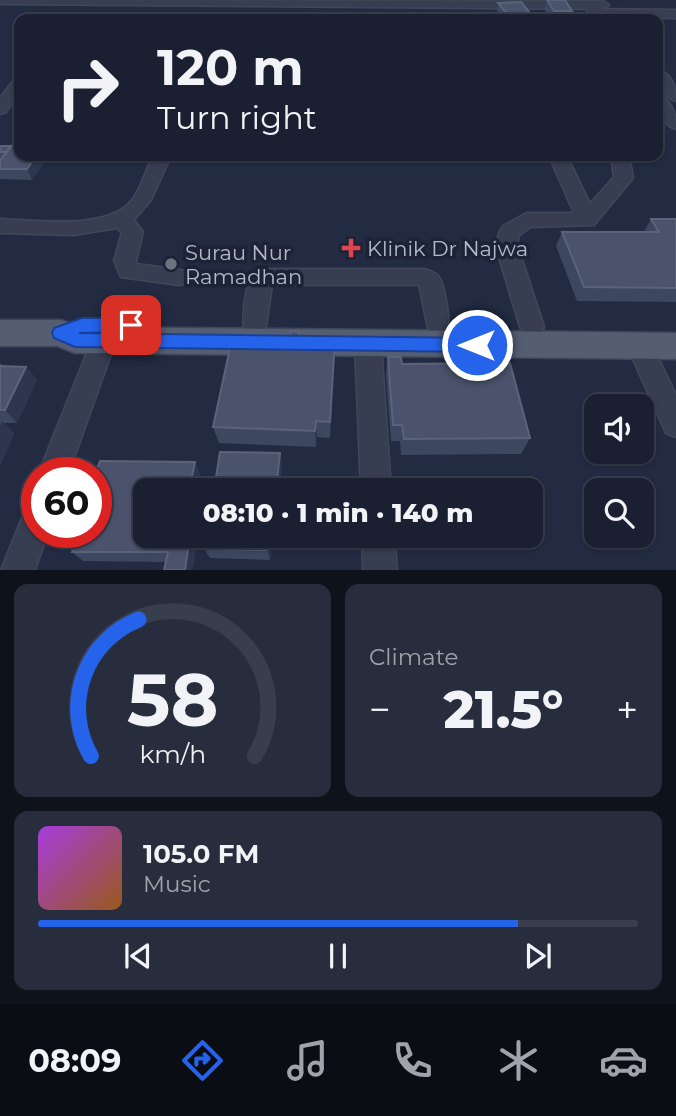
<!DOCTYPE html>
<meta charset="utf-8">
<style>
:root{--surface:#1a2031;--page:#272d3d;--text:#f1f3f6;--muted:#9fa3ab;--line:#383e4d;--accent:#2563eb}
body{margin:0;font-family:Montserrat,sans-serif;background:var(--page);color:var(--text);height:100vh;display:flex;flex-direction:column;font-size:26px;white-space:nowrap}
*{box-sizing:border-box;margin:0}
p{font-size:23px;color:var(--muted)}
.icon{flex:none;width:38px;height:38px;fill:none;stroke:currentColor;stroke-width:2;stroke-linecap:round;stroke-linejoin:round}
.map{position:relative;height:570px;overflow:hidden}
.sheet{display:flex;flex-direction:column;gap:14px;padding:14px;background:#0e121b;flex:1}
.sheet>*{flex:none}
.guide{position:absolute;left:14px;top:14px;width:649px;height:147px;border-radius:14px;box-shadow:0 2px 5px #0004,0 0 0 2px var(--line);background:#1a2031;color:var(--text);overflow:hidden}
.tools{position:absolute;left:584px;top:394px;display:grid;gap:14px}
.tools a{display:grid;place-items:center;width:70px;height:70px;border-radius:14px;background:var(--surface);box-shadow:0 2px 5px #0004,0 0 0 2px var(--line);font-size:35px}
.speed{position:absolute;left:21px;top:457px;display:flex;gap:14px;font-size:35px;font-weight:700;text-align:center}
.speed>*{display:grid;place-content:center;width:91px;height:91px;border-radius:50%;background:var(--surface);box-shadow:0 2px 5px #0004,0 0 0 2px var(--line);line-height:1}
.speed .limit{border:10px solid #d22;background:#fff;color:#111}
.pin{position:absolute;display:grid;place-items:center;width:60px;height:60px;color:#fff;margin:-30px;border-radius:14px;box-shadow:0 4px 10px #0006}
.me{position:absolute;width:77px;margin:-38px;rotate:270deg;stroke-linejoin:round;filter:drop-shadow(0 0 5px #0008)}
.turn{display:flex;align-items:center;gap:24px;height:147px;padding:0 28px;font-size:32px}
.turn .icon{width:91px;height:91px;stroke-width:2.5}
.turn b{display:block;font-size:49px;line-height:60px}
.big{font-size:52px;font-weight:800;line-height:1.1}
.sheet .widget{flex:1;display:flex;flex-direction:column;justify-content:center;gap:10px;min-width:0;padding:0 24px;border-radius:14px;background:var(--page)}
.sheet .dial{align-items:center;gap:0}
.dial svg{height:182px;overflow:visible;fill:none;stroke:var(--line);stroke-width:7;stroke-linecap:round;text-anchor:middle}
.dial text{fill:var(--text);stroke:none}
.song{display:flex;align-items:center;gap:21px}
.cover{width:84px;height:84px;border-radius:10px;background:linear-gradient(135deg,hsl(280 70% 55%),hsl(30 70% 35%))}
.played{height:7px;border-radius:4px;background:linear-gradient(90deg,var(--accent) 80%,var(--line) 80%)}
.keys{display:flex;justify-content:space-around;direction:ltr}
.heat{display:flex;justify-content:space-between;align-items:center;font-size:38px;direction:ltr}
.sheet .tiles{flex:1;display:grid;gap:14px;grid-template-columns:1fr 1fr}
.widget:last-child{grid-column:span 2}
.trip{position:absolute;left:133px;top:478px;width:410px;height:70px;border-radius:14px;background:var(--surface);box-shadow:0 2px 5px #0004,0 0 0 2px var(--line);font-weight:800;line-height:70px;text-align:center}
.tab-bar{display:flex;height:112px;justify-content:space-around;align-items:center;background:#0a0d14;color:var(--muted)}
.tab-bar .icon{width:49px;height:49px}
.tab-bar .on{color:var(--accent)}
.tab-bar b{font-size:32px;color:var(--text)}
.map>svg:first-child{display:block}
</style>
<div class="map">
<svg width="676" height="570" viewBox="0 0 676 570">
<rect width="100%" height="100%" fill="#222b41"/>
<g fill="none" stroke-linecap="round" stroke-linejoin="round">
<g stroke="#40475a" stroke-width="3">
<path id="minor" d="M 0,0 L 603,1 L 609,5 L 603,9 L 0,4 Z
M 591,9 L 676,10 L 676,18 L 587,16 L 587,10 Z
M 658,70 C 672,74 676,88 676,101 C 662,97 658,82 658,70 Z
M 19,79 L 19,93 L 6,112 L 0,114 L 0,98 L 14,80 Z
M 658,96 C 673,100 676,116 676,129 C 661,125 658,109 658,96 Z
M 153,156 L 171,156 L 151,200 L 134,220 L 143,232 L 136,261 L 137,264 L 187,271 L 190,277 L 187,283 L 179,285 L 121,277 L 114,261 L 122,233 L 117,228 L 74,235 L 0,233 L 0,219 C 35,220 108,231 132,200 C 141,188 146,170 153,156 Z
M 549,156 L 567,156 L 590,204 L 614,177 L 611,156 L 629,156 L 633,178 L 594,225 L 531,227 L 519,235 L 517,244 L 544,327 L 541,334 L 532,337 L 523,334 L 520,327 L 495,244 L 500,231 L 503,226 L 527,213 L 574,213 Z
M 267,269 L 424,269 C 430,271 435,272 439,277 C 445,286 451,324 447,333 L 438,336 L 429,333 L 419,285 L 272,285 L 266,326 L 263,333 L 254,336 L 245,333 C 241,324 245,285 252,277 C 256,272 261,270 267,269 Z
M 104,330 L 113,333 L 116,340 L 69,472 L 39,472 L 92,340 L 95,333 Z
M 368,335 L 377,338 L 381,345 L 391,490 L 361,490 L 355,345 L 359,338 Z
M 640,336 L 649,339 L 676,395 L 676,437 L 666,433 L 627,346 L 631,339 Z
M 37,503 L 37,532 L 48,532 L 35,570 L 1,570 L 26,508 Z
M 362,536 L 394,536 L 397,570 L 363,570 Z"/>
</g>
<g stroke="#40475a" stroke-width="3">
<path id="major" d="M 0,320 L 61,320 L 79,327 L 676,333 L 676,359 L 75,353 L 57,346 L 0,346 Z"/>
</g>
<use href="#minor" fill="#373e51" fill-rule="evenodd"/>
<use href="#major" fill="#555d71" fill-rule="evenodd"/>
</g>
<path fill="#3d475f" d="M 547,0 L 572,11 L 570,19 L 551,19 L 544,9 Z
M 498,3 L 530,13 L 529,19 L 502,19 L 497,12 Z
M 0,146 L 48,156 L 32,180 L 0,179 L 0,160 L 2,157 L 0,157 Z
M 651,219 L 676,219 L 676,302 L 577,301 L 556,246 L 562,232 L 644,232 Z
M 300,336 L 335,337 L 330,438 L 317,437 L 316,447 L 219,443 L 213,427 L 244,349 Z
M 388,357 L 402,364 L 530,438 L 521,454 L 401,455 L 400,441 L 391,441 L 386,374 Z
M 0,363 L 4,366 L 26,367 L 37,380 L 17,423 L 4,423 L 14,434 L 0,466 Z
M 100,461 L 195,462 L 200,474 L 197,490 L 145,490 L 145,536 L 191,536 L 197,545 L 192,570 L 164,570 L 166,562 L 83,561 L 72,552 L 78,532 L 96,532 L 96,472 Z
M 206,536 L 319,536 L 319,545 L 271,545 L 270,560 L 210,558 L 204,549 Z"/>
<path fill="#2d364e" d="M 36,156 L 48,156 L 32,180 L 27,169 Z
M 335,337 L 335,355 L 330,438 L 330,422 Z
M 26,367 L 37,380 L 17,423 L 5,410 Z
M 2,421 L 14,434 L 0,466 L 0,426 Z
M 316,421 L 317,437 L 316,447 L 315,431 Z
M 280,453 L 282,465 L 280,490 L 277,481 Z
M 195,462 L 200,474 L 197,490 L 189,490 Z
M 191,536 L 197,545 L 192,570 L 185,570 Z
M 268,536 L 271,545 L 270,560 L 267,550 Z"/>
<path fill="#4a536b" stroke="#5a637a" stroke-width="2" d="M 547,0 L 565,0 L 572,11 L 554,11 Z
M 521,2 L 530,13 L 507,14 L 498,3 Z
M 13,144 L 19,144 L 19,156 L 36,156 L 27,169 L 0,169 L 0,160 Z
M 0,146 L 11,146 L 6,152 L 0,152 Z
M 651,219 L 676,219 L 676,288 L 584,287 L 562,232 L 659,232 Z
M 290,331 L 299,332 L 299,336 L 335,337 L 330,422 L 316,421 L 315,431 L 213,427 L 230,348 L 244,349 L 247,334 L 290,336 Z
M 388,357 L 401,357 L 402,364 L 510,363 L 530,438 L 404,439 L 402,425 L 393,425 Z
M 0,366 L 26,367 L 5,410 L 0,410 Z
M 220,452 L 280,453 L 277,481 L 320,481 L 320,490 L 214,490 Z
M 100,461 L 195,462 L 189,490 L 145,490 L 145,536 L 190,536 L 185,570 L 164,570 L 168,552 L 72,552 L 78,532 L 96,532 L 96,472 Z
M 206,536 L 268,536 L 267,550 L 204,549 Z"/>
<path fill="#2563eb" stroke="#184099" stroke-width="2" d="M 82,318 L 131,318 L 137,320 L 139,325 L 137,330 L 131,332 L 79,333 L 477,338 L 483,340 L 486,345 L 483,350 L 477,352 L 75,347 L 54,338 L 52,333 L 54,328 Z"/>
<path fill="#e0444e" stroke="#1c2336" stroke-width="2.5" d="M347.5 237.5h7v7h7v7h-7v7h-7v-7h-7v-7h7z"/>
<circle fill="#6b7280" stroke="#1c2336" stroke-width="2.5" cx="171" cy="264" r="7"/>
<g text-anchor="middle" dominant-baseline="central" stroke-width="7" stroke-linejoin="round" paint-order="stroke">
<g font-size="21" fill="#b3b9cb" stroke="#1c2336" text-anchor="start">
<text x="367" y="248">Klinik Dr Najwa</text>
<text x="185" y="252">Surau Nur<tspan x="185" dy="24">Ramadhan</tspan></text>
</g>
</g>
</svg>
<div class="tools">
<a><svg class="icon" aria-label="sound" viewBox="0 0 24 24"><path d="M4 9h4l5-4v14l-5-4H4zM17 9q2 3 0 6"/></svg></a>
<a><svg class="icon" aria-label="search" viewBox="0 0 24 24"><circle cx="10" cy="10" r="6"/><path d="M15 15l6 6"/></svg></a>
</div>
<div class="speed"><div class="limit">60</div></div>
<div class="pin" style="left:131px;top:325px;background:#d93025"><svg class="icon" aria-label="arrive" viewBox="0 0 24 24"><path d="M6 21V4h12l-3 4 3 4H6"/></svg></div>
<svg class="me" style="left:477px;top:345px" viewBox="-20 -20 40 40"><circle r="17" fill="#2563eb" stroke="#fff" stroke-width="3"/><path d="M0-11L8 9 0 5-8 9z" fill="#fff"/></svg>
<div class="trip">08:10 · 1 min · 140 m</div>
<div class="guide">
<div class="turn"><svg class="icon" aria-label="right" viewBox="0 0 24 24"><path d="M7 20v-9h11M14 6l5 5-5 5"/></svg><div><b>120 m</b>Turn right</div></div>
</div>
</div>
<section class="sheet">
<div class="tiles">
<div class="widget dial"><svg viewBox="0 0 100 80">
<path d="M14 69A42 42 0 1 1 86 69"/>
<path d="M14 69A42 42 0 0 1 35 9" stroke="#2563eb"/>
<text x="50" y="56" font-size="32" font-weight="700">58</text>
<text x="50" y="72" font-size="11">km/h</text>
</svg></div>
<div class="widget"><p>Climate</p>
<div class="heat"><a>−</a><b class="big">21.5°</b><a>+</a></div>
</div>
<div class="widget">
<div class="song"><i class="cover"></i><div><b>105.0 FM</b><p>Music</p></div></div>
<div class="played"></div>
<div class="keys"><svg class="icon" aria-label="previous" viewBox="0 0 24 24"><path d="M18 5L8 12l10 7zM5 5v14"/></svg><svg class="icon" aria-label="pause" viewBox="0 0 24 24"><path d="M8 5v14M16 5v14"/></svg><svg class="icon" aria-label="next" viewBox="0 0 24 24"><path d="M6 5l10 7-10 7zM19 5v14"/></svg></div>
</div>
</div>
</section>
<nav class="tab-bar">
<b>08:09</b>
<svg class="icon on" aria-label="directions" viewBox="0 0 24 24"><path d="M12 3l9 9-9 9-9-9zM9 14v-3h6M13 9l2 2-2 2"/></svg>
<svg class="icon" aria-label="music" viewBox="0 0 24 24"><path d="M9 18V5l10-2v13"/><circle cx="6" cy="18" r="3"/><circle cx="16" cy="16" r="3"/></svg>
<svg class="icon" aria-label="phone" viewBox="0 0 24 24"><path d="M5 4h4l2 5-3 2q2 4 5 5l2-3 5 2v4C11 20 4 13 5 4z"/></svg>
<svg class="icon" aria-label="climate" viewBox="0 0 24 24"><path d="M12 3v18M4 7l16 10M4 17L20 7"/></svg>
<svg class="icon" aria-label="car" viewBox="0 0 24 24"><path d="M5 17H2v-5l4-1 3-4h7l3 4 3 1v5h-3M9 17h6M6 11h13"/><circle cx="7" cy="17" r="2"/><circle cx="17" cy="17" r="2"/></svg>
</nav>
